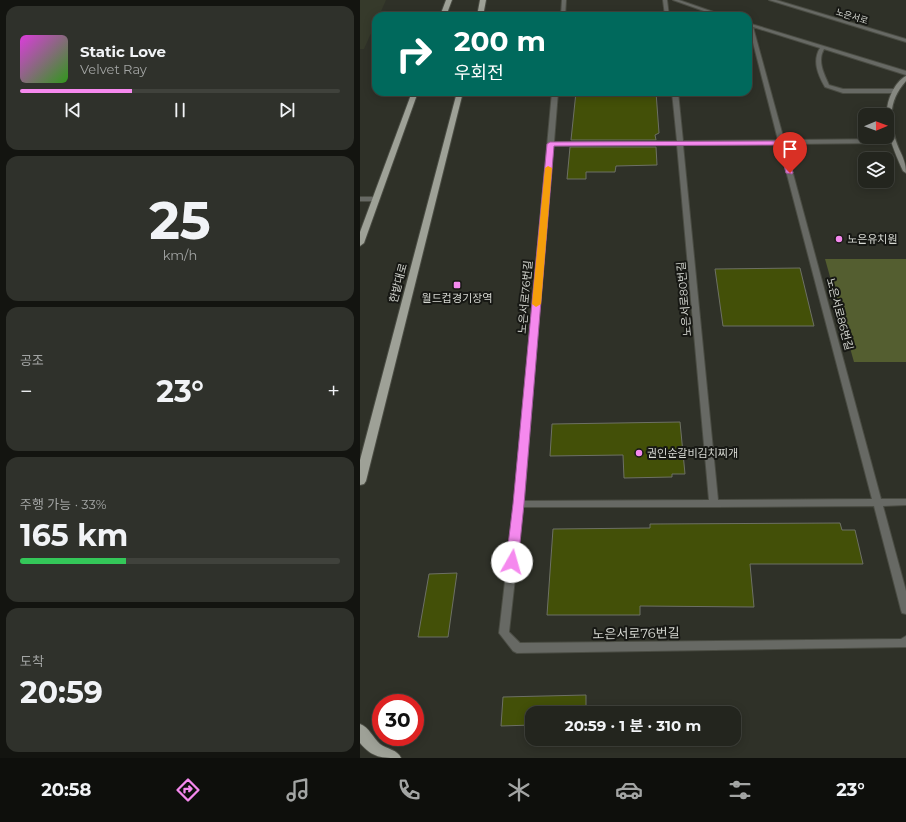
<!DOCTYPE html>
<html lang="ko">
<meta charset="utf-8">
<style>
:root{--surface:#23251e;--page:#2f312b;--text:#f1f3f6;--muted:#a3a5a4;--line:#40423c;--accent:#f589ee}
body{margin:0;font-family:Montserrat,"Noto Sans KR",sans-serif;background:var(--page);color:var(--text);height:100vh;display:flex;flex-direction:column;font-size:15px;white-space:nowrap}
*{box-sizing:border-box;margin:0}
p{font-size:13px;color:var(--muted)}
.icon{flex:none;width:22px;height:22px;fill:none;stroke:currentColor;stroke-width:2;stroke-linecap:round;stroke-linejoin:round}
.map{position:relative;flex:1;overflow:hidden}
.details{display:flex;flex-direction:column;gap:6px;padding:6px;background:#131410;width:360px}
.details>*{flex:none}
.guide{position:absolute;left:12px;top:12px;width:380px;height:84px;border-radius:12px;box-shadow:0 2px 10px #0003,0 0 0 1px var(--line);background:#00695c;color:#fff;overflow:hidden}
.needle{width:26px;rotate:89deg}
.buttons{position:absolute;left:498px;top:108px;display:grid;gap:8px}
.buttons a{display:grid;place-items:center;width:36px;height:36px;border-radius:8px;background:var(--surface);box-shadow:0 2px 10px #0003,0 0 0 1px var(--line);font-size:20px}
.speed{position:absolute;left:12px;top:694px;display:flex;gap:8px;font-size:20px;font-weight:700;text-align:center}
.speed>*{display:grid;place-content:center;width:52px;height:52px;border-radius:50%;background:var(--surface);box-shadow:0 2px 10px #0003,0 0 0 1px var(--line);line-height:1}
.speed .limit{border:6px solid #d22;background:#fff;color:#111}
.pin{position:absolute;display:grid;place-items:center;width:34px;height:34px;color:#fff;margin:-41px -17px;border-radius:50% 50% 50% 0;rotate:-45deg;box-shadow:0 0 4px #0007}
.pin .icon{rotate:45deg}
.me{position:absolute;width:44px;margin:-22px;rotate:7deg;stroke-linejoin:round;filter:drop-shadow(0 0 3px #0008)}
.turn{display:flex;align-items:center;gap:14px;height:84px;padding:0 16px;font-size:18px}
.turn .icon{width:52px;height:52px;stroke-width:2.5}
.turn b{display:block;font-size:28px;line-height:34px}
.big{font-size:30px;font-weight:700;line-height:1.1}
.details .tile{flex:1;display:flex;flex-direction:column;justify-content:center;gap:6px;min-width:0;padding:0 14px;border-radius:12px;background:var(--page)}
.details .dial{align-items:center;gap:0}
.dial b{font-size:52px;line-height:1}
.song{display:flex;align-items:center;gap:12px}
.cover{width:48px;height:48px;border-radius:6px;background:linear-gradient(135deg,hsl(300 70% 55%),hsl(110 70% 35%))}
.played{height:4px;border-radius:2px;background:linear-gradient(90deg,var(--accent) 35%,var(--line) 35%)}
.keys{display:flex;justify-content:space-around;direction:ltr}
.heat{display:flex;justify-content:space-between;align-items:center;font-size:22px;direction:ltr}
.charge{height:6px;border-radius:3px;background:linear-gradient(90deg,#34c759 33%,var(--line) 0)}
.trip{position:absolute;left:165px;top:706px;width:216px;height:40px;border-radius:12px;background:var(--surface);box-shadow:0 2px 10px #0003,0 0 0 1px var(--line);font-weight:700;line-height:40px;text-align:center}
.menu{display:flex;height:64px;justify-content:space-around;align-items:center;background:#0e0f0c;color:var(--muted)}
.menu .icon{width:28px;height:28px}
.menu .selected{color:var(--accent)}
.menu b{font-size:18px;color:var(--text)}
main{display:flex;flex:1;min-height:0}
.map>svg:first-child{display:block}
</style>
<main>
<section class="details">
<div class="tile">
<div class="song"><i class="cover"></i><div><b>Static Love</b><p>Velvet Ray</p></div></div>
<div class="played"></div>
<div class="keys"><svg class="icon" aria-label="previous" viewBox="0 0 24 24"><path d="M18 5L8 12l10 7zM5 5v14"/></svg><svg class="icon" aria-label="pause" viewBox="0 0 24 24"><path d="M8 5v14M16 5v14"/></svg><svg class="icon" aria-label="next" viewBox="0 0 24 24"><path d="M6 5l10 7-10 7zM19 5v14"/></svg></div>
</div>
<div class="tile dial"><b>25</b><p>km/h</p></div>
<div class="tile"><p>공조</p>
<div class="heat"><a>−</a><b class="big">23°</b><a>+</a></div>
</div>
<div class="tile"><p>주행 가능 · 33%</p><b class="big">165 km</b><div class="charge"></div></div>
<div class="tile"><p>도착</p><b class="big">20:59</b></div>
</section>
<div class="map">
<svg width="546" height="758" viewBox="0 0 546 758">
<rect width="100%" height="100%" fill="#2f3128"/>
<path fill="#363a2b" d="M 0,0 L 26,0 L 19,16 L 16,16 L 16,22 L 4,49 L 0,49 Z"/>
<path fill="#545e30" d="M 465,259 L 546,259 L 546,362 L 494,362 Z"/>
<path fill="#435008" stroke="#6d7065" d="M 216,92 L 296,92 L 299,133 L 295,135 L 296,140 L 211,140 Z
M 210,147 L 296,147 L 297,165 L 256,166 L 255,172 L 226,172 L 226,179 L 207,179 Z
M 440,268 L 454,326 L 363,326 L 355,269 Z
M 320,422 L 325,474 L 312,474 L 312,477 L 264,478 L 263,455 L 190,456 L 192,424 Z
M 480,523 L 482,530 L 495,530 L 503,564 L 390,564 L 394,607 L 280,606 L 280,615 L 187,615 L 193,529 L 290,528 L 290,524 Z
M 97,573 L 88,637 L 58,637 L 69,574 Z
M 226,695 L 226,713 L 172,713 L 172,725 L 141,726 L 143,697 Z"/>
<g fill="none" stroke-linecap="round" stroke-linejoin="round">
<g stroke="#4a4c43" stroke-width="2">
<path id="street" d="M 202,0 L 206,0 L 205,16 L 201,16 Z
M 303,0 L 307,0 L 309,16 L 305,16 Z
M 313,0 L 319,0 L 365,16 L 358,16 Z
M 409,0 L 416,0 L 546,39 L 546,42 Z
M 388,23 L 546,71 L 546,75 L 464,49 C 457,61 464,74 469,85 L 483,89 L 534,89 L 537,91 L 534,93 L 483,93 L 465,87 C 458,75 452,61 460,48 L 393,27 L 424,140 L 532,139 L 535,141 L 532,143 L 425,144 L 521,499 L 546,499 L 546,505 L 523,506 L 546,591 L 546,614 L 542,613 L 541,610 L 514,506 L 354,507 L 163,507 L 149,632 L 160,643 L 541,639 L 546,636 L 546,647 L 157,653 L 153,651 L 139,633 L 154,504 L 192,92 L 198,92 L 194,142 L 317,141 L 312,92 L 318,92 L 323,141 L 418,140 ZM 419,144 L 512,499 L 358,500 L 323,145 ZM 317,145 L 349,500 L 164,501 L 193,146 Z
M 0,197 L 15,197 L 18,199 L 15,201 L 0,201 Z"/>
</g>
<g stroke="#4a4c43" stroke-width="2">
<path id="secondary" d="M 546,76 L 546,81 C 527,102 529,124 539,149 C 543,157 546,164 546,173 L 543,171 C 532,146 519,118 532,92 C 535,86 540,79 546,76 Z"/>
</g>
<g stroke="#4a4c43" stroke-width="2">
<path id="primary" d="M 86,0 L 92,0 L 86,16 L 80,16 Z
M 120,0 L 126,0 L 123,16 L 117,16 Z
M 52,92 L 58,92 L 4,243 L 0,246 L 0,232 Z
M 97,92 L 103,92 L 6,481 L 4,484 L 0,485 L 0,460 Z
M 0,724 C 9,727 13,738 20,744 C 27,749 38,750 41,758 C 21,758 13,758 0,743 Z"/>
</g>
<use href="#street" fill="#676964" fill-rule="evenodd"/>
<use href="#secondary" fill="#868881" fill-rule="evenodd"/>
<use href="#primary" fill="#9ea197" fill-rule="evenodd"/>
</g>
<path fill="#f589ee" stroke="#9f599b" d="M 422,141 L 425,143 L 433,173 L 432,174 L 426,173 L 419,145 L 194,146 L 164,504 L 158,562 L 156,565 L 152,566 L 148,565 L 146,562 L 153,504 L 187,144 L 190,142 Z"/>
<path fill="#f59e0b" d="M 188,166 L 192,168 L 181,304 L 176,307 L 172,304 L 185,168 Z"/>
<g fill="#f589ee" stroke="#171814" stroke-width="1.5">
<circle cx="479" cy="239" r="4"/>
<rect x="93" y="281" width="8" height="8" rx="2"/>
<circle cx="279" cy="453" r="4"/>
</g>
<g text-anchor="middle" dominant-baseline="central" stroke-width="4" stroke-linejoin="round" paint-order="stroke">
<g font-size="9" fill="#d6d8d2" stroke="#171814">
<text transform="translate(492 16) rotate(17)">노은서로</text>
</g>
<g font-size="11" fill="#d6d8d2" stroke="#171814" text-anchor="start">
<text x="487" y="239">노은유치원</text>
<text x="97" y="298" text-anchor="middle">월드컵경기장역</text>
<text x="287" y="453">권인순갈비김치찌개</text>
</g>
<g font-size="11" fill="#d6d8d2" stroke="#171814">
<text transform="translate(38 283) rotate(-75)">한밭대로</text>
<text transform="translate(165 297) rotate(-85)">노은서로76번길</text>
<text transform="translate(324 299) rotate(-95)">노은서로80번길</text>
<text transform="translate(480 314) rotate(75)">노은서로86번길</text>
</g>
<g font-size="13" fill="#d6d8d2" stroke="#171814">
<text transform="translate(276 633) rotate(-1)">노은서로76번길</text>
</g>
</g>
</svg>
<div class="buttons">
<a><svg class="needle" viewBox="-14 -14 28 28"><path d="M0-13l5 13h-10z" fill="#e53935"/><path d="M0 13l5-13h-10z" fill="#a3a5a4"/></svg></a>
<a><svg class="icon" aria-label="layers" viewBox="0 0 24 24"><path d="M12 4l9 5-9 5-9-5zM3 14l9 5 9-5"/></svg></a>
</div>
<div class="speed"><div class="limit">30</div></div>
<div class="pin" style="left:430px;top:173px;background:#d93025"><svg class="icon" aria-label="arrive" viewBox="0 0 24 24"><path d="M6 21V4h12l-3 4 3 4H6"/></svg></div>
<svg class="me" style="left:152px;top:562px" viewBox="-20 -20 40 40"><circle r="19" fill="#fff"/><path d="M0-13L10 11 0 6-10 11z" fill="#f589ee"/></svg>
<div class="trip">20:59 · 1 분 · 310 m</div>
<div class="guide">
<div class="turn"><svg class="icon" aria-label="right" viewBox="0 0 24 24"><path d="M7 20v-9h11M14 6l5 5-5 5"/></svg><div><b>200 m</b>우회전</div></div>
</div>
</div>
</main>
<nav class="menu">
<b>20:58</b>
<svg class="icon selected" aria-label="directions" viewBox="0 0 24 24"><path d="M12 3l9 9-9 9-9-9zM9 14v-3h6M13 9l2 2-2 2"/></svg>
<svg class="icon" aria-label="music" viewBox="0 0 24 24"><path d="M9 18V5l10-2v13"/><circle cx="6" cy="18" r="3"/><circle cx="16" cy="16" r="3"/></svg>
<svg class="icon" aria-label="phone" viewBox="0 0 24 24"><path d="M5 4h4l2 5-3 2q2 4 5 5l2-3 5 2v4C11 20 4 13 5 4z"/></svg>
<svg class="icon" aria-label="climate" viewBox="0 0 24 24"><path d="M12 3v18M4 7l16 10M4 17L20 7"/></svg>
<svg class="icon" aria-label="car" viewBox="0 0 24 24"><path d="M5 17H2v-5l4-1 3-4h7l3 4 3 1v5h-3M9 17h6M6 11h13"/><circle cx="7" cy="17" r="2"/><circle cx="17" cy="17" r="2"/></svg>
<svg class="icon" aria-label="filters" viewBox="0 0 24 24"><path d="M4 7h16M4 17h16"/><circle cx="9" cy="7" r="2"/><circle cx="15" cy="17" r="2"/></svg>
<b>23°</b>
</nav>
